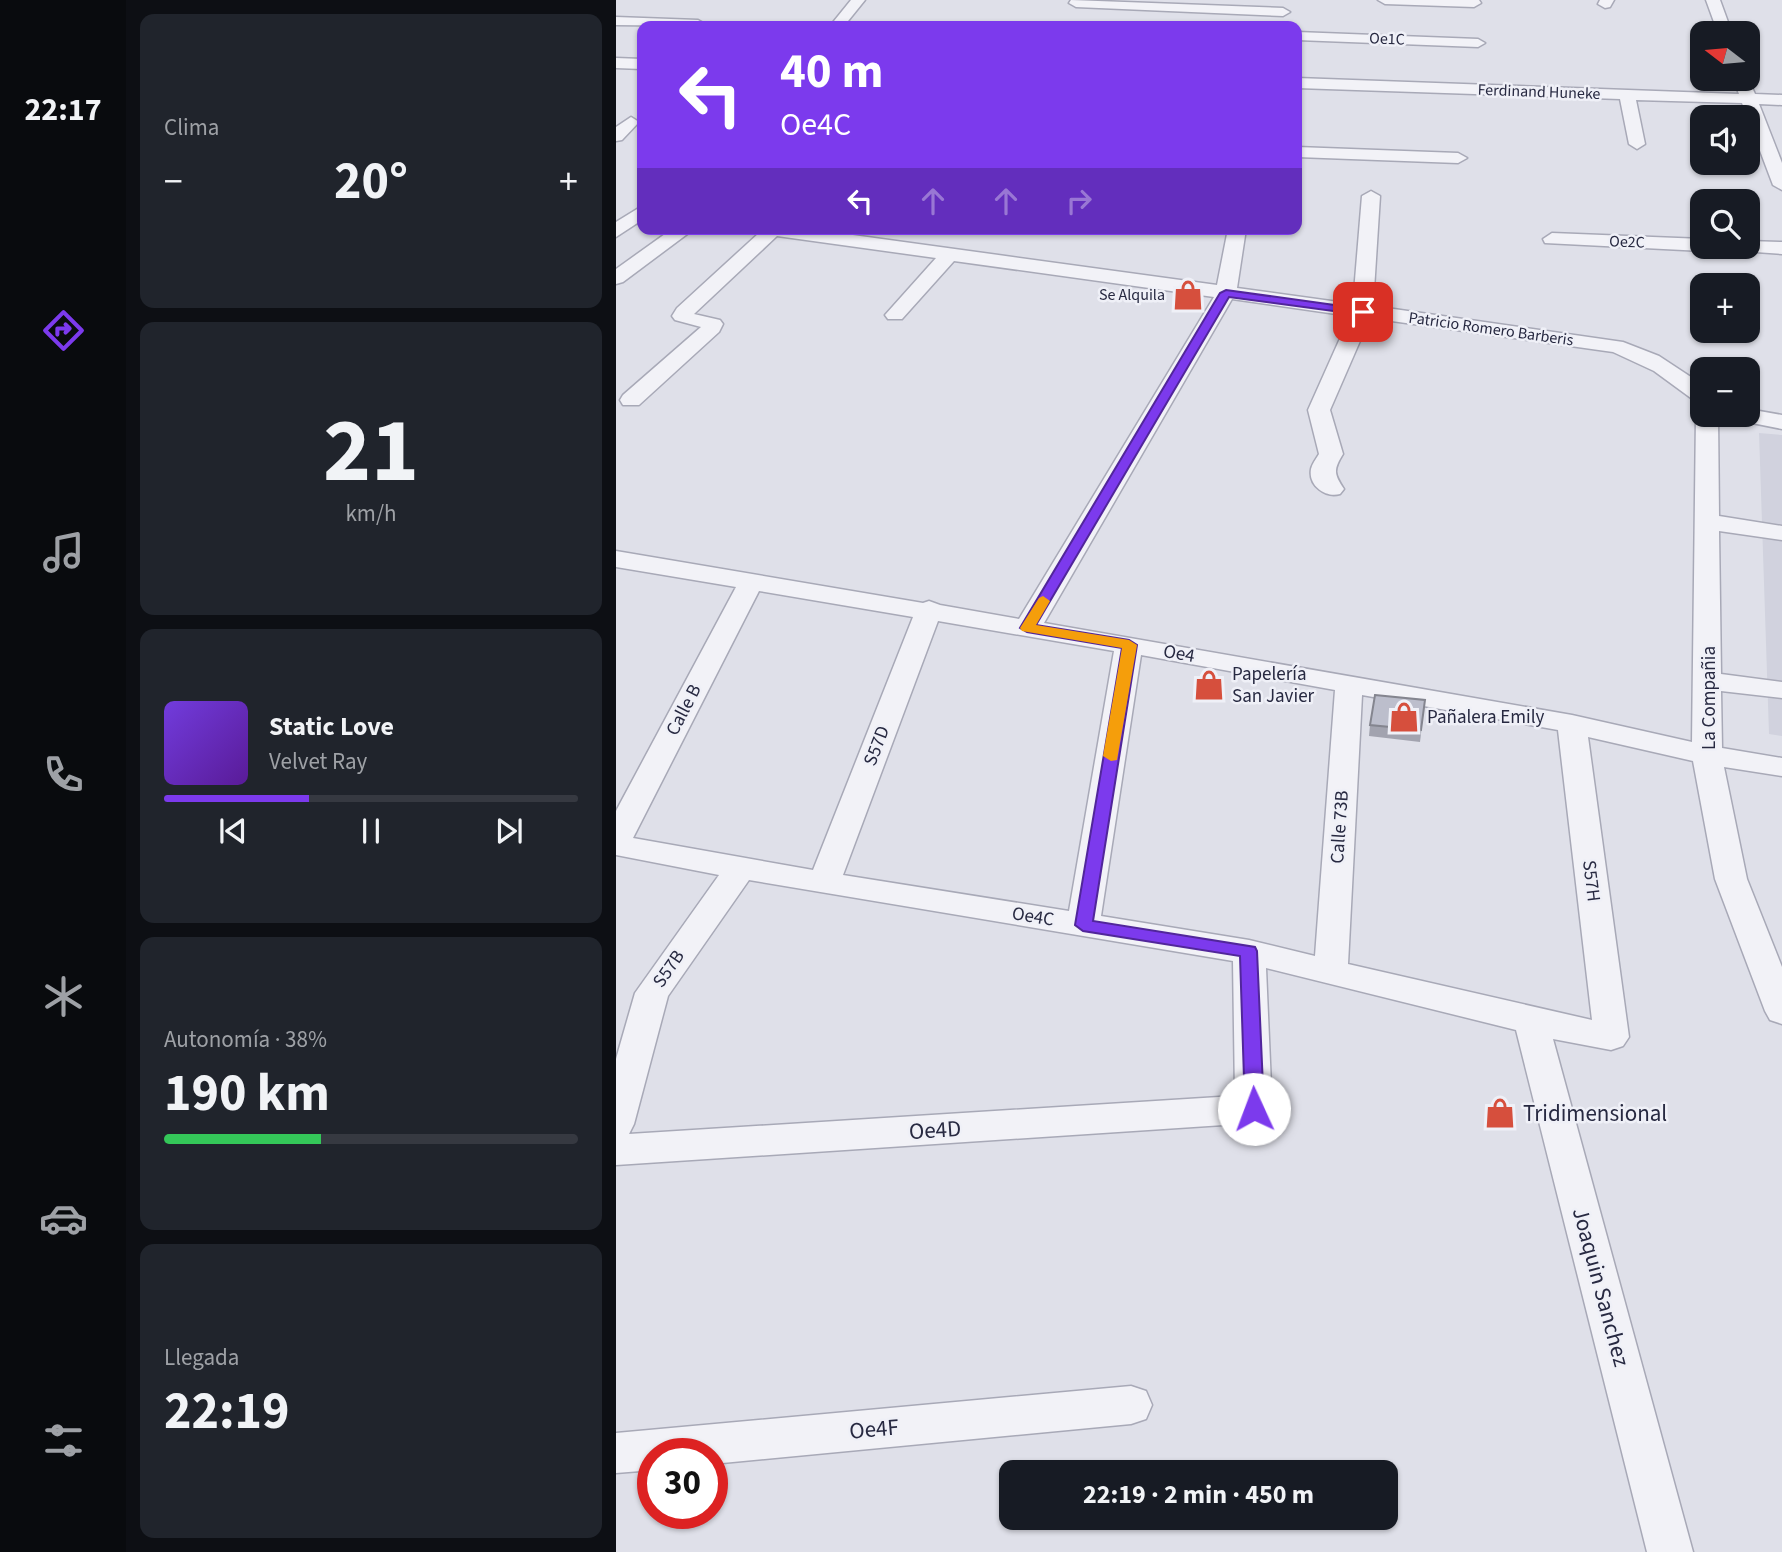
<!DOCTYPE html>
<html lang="es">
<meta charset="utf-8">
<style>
:root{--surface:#171b24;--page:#20242c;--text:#f1f3f6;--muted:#9ea1a6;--line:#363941;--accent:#7c3aed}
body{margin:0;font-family:"Source Sans 3",sans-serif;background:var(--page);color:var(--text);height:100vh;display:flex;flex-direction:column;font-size:26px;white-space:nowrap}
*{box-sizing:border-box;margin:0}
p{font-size:23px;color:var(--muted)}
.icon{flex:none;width:38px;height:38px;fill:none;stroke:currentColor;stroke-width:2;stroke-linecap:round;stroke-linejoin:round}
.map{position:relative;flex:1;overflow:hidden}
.drawer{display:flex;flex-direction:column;gap:14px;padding:14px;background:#0d0f14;width:490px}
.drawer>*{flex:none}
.hud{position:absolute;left:21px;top:21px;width:665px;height:214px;border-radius:14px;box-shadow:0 2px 5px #0004;background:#7c3aed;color:#fff;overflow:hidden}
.needle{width:46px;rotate:286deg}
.tools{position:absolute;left:1074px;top:21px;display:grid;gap:14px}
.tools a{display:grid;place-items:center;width:70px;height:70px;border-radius:14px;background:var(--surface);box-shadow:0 2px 5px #0004;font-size:35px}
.speed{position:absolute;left:21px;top:1438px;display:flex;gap:14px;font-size:35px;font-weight:700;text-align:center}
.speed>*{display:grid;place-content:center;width:91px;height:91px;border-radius:50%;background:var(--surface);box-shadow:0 2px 5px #0004;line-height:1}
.speed .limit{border:10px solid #d22;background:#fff;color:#111}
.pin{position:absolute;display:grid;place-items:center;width:60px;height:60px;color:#fff;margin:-30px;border-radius:14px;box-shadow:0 4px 10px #0006}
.me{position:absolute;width:77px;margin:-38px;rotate:358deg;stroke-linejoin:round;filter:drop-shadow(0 0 5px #0008)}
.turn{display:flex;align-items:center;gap:24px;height:147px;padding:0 28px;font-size:32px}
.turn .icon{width:91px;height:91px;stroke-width:2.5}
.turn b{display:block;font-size:49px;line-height:60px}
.lanes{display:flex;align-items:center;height:66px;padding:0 28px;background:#0003;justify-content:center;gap:35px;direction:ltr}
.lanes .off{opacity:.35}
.big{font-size:52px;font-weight:700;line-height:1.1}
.drawer .widget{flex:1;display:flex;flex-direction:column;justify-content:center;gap:10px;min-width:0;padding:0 24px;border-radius:14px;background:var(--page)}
.drawer .dial{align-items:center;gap:0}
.dial b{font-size:91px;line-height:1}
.song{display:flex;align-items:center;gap:21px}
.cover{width:84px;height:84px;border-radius:10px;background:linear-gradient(135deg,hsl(260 70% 55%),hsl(270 70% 35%))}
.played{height:7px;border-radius:4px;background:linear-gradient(90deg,var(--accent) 35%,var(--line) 35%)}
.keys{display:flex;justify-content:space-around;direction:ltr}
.heat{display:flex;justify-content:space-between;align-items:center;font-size:38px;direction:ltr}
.charge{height:10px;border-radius:5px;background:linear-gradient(90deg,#34c759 38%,var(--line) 0)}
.trip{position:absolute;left:383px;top:1460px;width:399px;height:70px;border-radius:14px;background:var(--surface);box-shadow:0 2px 5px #0004;font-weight:700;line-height:70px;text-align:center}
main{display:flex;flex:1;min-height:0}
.dock{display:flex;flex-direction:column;width:126px;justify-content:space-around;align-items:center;background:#090b0e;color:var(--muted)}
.dock .icon{width:49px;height:49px}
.dock .on{color:var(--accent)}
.dock b{font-size:32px;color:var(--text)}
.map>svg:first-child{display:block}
</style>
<main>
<nav class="dock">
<b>22:17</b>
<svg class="icon on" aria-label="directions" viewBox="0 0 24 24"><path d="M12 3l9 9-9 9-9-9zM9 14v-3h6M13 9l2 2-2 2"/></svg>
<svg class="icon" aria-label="music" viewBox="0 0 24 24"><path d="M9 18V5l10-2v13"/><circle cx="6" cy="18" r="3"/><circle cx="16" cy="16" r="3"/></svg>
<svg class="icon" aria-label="phone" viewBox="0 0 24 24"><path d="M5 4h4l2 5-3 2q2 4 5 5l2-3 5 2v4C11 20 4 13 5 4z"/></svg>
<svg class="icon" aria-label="climate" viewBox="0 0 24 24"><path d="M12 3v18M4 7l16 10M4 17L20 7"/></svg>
<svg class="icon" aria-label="car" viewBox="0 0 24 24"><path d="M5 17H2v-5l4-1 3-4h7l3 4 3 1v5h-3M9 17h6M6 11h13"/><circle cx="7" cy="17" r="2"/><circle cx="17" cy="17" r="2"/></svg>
<svg class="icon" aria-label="filters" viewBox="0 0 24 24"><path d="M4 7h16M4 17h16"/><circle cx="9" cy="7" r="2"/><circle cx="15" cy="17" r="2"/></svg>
</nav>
<section class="drawer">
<div class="widget"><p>Clima</p>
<div class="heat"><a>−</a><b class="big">20°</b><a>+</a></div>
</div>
<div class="widget dial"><b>21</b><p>km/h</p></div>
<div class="widget">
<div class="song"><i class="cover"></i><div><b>Static Love</b><p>Velvet Ray</p></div></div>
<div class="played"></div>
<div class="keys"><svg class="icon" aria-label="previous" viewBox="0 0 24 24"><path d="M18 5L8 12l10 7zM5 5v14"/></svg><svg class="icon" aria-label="pause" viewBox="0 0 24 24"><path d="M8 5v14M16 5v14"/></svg><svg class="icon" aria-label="next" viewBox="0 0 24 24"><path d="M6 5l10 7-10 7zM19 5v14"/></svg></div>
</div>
<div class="widget"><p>Autonomía · 38%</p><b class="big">190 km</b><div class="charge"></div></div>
<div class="widget"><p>Llegada</p><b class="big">22:19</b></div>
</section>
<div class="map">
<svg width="1166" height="1552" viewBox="0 0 1166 1552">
<rect width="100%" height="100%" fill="#dfe0e9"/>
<path fill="#d1d2de" d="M 1143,433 L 1166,435 L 1166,736 L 1153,734 Z"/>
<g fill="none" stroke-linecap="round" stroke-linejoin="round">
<g stroke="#a8a9b7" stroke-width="3">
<path id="minor" d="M 235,0 L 249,0 L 228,26 L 214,26 Z
M 455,0 L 667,8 L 674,12 L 667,16 L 460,7 L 453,3 Z
M 762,0 L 863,0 L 865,3 L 858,7 L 769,4 Z
M 984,0 L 998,0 L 994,7 L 989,8 L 982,4 Z
M 1090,0 L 1104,0 L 1116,33 L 1102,33 Z
M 0,17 L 82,20 L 89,24 L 88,26 L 0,25 Z
M 681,32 L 862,39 L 869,43 L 862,47 L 681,40 Z
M 0,58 L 26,59 L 26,69 L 0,68 Z
M 681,78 L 1123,94 L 1119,84 L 1127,79 L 1133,81 L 1139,94 L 1166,95 L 1166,105 L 1143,104 L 1166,163 L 1166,190 L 1157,185 L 1126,103 L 1020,100 L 1029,144 L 1021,149 L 1013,144 L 1004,99 L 681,88 Z
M 15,117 L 23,122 L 6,140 L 0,141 L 0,127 Z
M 681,147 L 842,153 L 851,158 L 842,163 L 681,157 Z
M 755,191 L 764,196 L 757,306 L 1007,342 L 1043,356 L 1087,385 L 1087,403 L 1079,401 L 1038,371 L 997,352 L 754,318 L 714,410 L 727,454 C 717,470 718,474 728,489 L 724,494 C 710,498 692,486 695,469 C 696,464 700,459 703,454 L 692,410 L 734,316 L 616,299 L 428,623 L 956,715 L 1076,742 L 1080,415 L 1087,409 L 1087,415 L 1102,415 L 1103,516 L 1166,526 L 1166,540 L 1103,531 L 1105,674 L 1166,682 L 1166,698 L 1105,691 L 1106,748 L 1166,758 L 1166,776 L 1108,767 L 1131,879 L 1166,967 L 1166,1024 L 1154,1020 L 1149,1011 L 1099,879 L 1077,761 L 972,737 L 1013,1037 L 1007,1046 L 995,1050 L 937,1039 L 1077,1552 L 1031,1552 L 900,1030 L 650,968 L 656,1109 L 651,1119 L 638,1123 L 0,1165 L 0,1059 L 19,993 L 103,875 L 0,855 L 0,811 L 120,587 L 0,567 L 0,551 L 307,603 L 313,601 L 324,605 L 403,619 L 598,297 L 338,261 L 286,319 L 272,319 L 269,315 L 320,258 L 161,236 L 78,314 L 104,320 L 107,324 L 103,332 L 23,405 L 7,405 L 4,400 L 7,395 L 85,327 L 59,320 L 56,316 L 61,308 L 143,233 L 141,229 L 193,229 L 601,285 L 612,229 L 630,229 L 621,288 L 737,304 L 746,196 ZM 143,591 L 297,617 L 197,870 L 17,838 ZM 322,621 L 498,651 L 453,911 L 227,875 ZM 525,655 L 719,690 L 699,956 L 633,940 L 485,916 ZM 746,695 L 942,730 L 976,1020 L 732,964 ZM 133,880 L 617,961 L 619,1096 L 13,1134 L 18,1124 L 52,996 Z
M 26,206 L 26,220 L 0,237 L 0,222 Z
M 56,229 L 78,229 L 7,282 L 0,284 L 0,269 Z
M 936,233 L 1087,239 L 1087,247 L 1095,247 L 1087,251 L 929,243 L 927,239 Z
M 1132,241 L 1166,242 L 1166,254 L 1125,251 L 1123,247 L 1132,247 Z
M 1132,409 L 1166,415 L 1166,429 L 1121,420 L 1118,415 L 1132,415 Z
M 515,1386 L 530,1391 L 536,1405 L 530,1419 L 515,1424 L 96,1464 L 96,1454 L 37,1454 L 37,1470 L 0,1473 L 0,1433 Z"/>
</g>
<use href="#minor" fill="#f2f2f7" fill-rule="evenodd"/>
</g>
<path fill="#a2a3af" d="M 809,700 L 804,742 L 753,736 L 754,725 Z"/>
<path fill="#bcbecc" stroke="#84858f" stroke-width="2" d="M 759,695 L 809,700 L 805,730 L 754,725 Z"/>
<path fill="#7c3aed" stroke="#51269a" stroke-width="2" d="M 610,290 L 747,309 L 752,312 L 747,315 L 613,297 L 420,625 L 513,640 L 521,645 L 477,921 L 639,947 L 641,951 L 648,1109 L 645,1115 L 638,1117 L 631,1115 L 629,1109 L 624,956 L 467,931 L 459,925 L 506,648 L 411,632 L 404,628 L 604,293 Z"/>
<path fill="#f59e0b" d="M 427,596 L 434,601 L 420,625 L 513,640 L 521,645 L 501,760 L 495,761 L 487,756 L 506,648 L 406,631 L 404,628 L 423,598 Z"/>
<defs>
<g id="shop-bare" transform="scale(2.415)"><path d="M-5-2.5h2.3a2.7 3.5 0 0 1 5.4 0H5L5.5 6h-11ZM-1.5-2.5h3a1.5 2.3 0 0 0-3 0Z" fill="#d64f3d" stroke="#eff0f7" stroke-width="2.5" paint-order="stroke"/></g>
</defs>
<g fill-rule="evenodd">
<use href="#shop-bare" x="572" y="295"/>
<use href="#shop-bare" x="593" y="685"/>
<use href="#shop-bare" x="788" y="717"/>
<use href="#shop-bare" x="884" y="1113"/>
</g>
<g text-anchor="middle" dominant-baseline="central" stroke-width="5" stroke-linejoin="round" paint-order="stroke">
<g font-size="16" fill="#272941" stroke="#eff0f7">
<text transform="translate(771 39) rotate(2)">Oe1C</text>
<text transform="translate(923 92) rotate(2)">Ferdinand Huneke</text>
<text transform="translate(1011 242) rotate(2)">Oe2C</text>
<text transform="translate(875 329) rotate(8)">Patricio Romero Barberis</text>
</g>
<g font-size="16" fill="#272941" stroke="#eff0f7" text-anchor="end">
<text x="549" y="295">Se Alquila</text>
</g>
<g font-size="19" fill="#272941" stroke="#eff0f7">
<text transform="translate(563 654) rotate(10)">Oe4</text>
<text transform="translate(1093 698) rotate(-90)">La Compañia</text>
<text transform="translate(68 710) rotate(-63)">Calle B</text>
<text transform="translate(261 746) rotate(-69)">S57D</text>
<text transform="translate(724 827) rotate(-86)">Calle 73B</text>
<text transform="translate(975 881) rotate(83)">S57H</text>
<text transform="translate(417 917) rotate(9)">Oe4C</text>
<text transform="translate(53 969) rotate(-55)">S57B</text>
</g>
<g font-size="19" fill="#272941" stroke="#eff0f7" text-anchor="start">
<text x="616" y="674">Papelería<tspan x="616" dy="22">San Javier</tspan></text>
<text x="811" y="717">Pañalera Emily</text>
</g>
<g font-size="23" fill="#272941" stroke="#eff0f7" text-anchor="start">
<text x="907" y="1113">Tridimensional</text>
</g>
<g font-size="23" fill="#272941" stroke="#eff0f7">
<text transform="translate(319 1130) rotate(-4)">Oe4D</text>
<text transform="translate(985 1287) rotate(75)">Joaquin Sanchez</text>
<text transform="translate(258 1429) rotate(-5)">Oe4F</text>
</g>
</g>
</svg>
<div class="tools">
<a><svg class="needle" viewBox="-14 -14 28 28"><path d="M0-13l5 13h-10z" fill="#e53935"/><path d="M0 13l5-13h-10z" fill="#9ea1a6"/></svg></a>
<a><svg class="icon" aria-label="sound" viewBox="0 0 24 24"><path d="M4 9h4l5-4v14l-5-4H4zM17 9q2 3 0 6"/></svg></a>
<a><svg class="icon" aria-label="search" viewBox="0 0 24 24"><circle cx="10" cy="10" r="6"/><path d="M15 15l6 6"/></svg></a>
<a>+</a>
<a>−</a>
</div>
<div class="speed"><div class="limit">30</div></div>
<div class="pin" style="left:747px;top:312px;background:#d93025"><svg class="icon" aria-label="arrive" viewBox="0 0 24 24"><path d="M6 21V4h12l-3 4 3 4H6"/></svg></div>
<svg class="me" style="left:638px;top:1109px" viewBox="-20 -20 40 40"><circle r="19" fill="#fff"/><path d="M0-13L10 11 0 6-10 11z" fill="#7c3aed"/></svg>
<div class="trip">22:19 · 2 min · 450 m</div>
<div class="hud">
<div class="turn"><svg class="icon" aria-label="left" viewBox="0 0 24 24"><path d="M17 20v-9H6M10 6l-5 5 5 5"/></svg><div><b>40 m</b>Oe4C</div></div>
<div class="lanes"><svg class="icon" aria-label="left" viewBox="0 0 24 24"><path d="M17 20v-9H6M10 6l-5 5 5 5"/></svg><svg class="icon off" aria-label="ahead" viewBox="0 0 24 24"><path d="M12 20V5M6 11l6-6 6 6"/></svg><svg class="icon off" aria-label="ahead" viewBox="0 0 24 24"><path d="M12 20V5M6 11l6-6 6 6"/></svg><svg class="icon off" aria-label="right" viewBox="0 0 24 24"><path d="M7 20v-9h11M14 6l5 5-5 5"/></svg></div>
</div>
</div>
</main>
